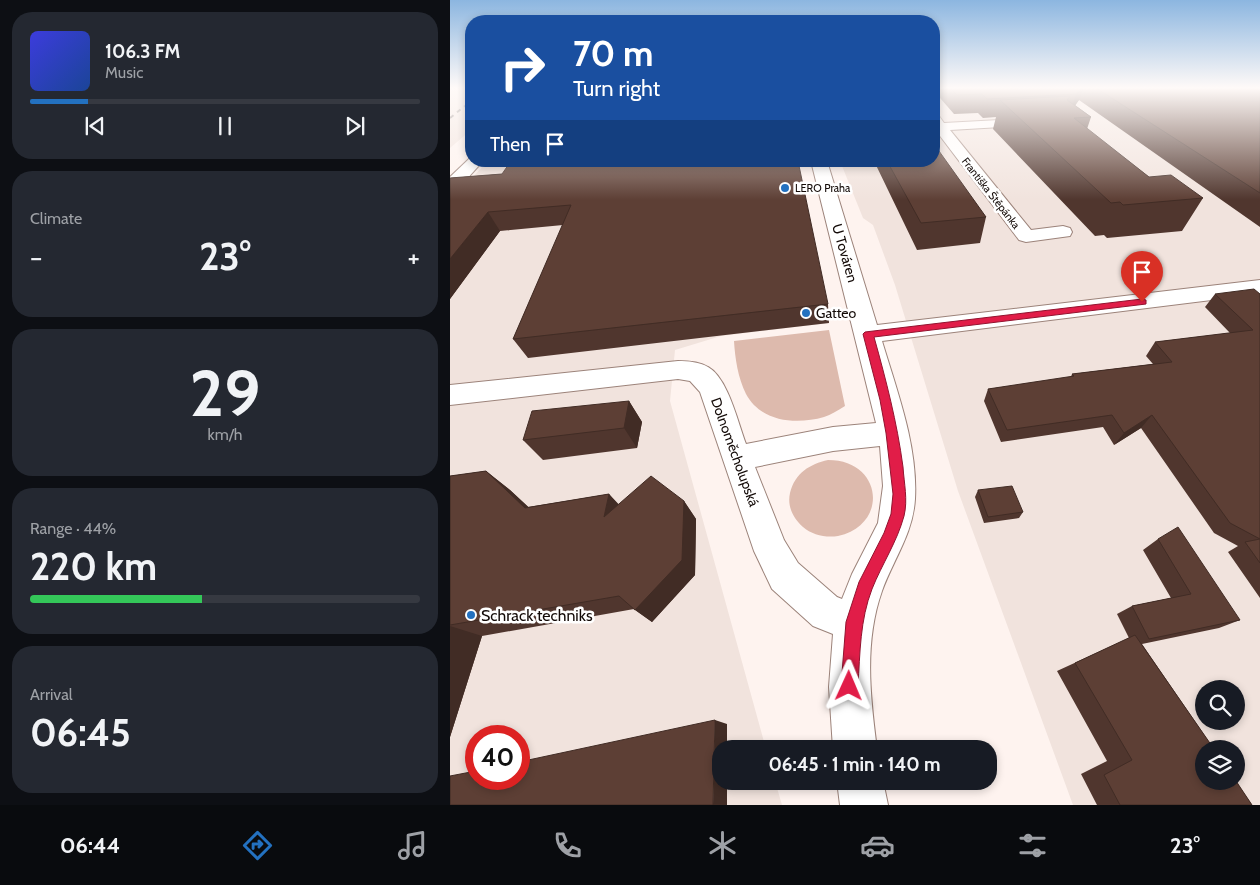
<!DOCTYPE html>
<meta charset="utf-8">
<style>
:root{--surface:#171b24;--page:#242831;--text:#f1f3f6;--muted:#9ea1a6;--line:#363941;--accent:#2371c0}
body{margin:0;font-family:Cabin,sans-serif;background:var(--page);color:var(--text);height:100vh;display:flex;flex-direction:column;font-size:19px;white-space:nowrap}
*{box-sizing:border-box;margin:0}
p{font-size:16px;color:var(--muted)}
.icon{flex:none;width:28px;height:28px;fill:none;stroke:currentColor;stroke-width:2;stroke-linecap:round;stroke-linejoin:round}
.map{position:relative;flex:1;overflow:hidden}
.panel{display:flex;flex-direction:column;gap:12px;padding:12px;background:#0d0f14;width:450px}
.panel>*{flex:none}
.hud{position:absolute;left:15px;top:15px;width:475px;height:152px;border-radius:20px;box-shadow:0 2px 8px #0003;background:#1a4fa0;color:#fff;overflow:hidden}
.fabs{position:absolute;left:745px;top:680px;display:grid;gap:10px}
.fabs a{display:grid;place-items:center;width:50px;height:50px;border-radius:50%;background:var(--surface);box-shadow:0 2px 8px #0003;font-size:25px}
.speed{position:absolute;left:15px;top:725px;display:flex;gap:10px;font-size:25px;font-weight:700;text-align:center}
.speed>*{display:grid;place-content:center;width:65px;height:65px;border-radius:50%;background:var(--surface);box-shadow:0 2px 8px #0003;line-height:1}
.speed .limit{border:8px solid #d22;background:#fff;color:#111}
.pin{position:absolute;display:grid;place-items:center;width:42px;height:42px;color:#fff;margin:-51px -21px;border-radius:50% 50% 50% 0;rotate:-45deg;box-shadow:0 0 5px #0007}
.pin .icon{rotate:45deg}
.me{position:absolute;width:55px;margin:-28px;rotate:1deg;stroke-linejoin:round;filter:drop-shadow(0 0 4px #0008)}
.turn{display:flex;align-items:center;gap:18px;height:105px;padding:0 25px;font-size:22px}
.turn .icon{width:65px;height:65px;stroke-width:2.5}
.turn b{display:block;font-size:35px;line-height:42px}
.then{display:flex;align-items:center;height:48px;padding:0 25px;background:#0003;gap:10px;font-size:19px}
.big{font-size:38px;font-weight:800;line-height:1.1}
.panel .tile{flex:1;display:flex;flex-direction:column;justify-content:center;gap:8px;min-width:0;padding:0 18px;border-radius:20px;background:var(--page)}
.panel .dial{align-items:center;gap:0}
.dial b{font-size:65px;line-height:1}
.song{display:flex;align-items:center;gap:15px}
.cover{width:60px;height:60px;border-radius:8px;background:linear-gradient(135deg,hsl(240 70% 55%),hsl(220 70% 35%))}
.played{height:5px;border-radius:2px;background:linear-gradient(90deg,var(--accent) 15%,var(--line) 15%)}
.keys{display:flex;justify-content:space-around;direction:ltr}
.heat{display:flex;justify-content:space-between;align-items:center;font-size:28px;direction:ltr}
.charge{height:8px;border-radius:4px;background:linear-gradient(90deg,#34c759 44%,var(--line) 0)}
.trip{position:absolute;left:262px;top:740px;width:285px;height:50px;border-radius:20px;background:var(--surface);box-shadow:0 2px 8px #0003;font-weight:800;line-height:50px;text-align:center}
.menu{display:flex;height:80px;justify-content:space-around;align-items:center;background:#090b0e;color:var(--muted)}
.menu .icon{width:35px;height:35px}
.menu .current{color:var(--accent)}
.menu b{font-size:22px;color:var(--text)}
main{display:flex;flex:1;min-height:0}
.map>svg:first-child{display:block}
</style>
<main>
<section class="panel">
<div class="tile">
<div class="song"><i class="cover"></i><div><b>106.3 FM</b><p>Music</p></div></div>
<div class="played"></div>
<div class="keys"><svg class="icon" aria-label="previous" viewBox="0 0 24 24"><path d="M18 5L8 12l10 7zM5 5v14"/></svg><svg class="icon" aria-label="pause" viewBox="0 0 24 24"><path d="M8 5v14M16 5v14"/></svg><svg class="icon" aria-label="next" viewBox="0 0 24 24"><path d="M6 5l10 7-10 7zM19 5v14"/></svg></div>
</div>
<div class="tile"><p>Climate</p>
<div class="heat"><a>−</a><b class="big">23°</b><a>+</a></div>
</div>
<div class="tile dial"><b>29</b><p>km/h</p></div>
<div class="tile"><p>Range · 44%</p><b class="big">220 km</b><div class="charge"></div></div>
<div class="tile"><p>Arrival</p><b class="big">06:45</b></div>
</section>
<div class="map">
<svg width="810" height="805" viewBox="0 0 810 805">
<rect width="100%" height="100%" fill="#fef3ef"/>
<path fill="#f1e3dd" fill-rule="evenodd" d="M 0,88 L 21,88 L 21,130 L 0,148 Z
M 484,88 L 810,88 L 810,805 L 623,805 L 508,491 L 445,285 L 423,225 L 413,218 L 390,161 L 484,161 ZM 754,689 L 786,689 L 786,721 L 754,721 ZM 754,749 L 786,749 L 786,781 L 754,781 Z
M 38,161 L 346,161 L 379,323 L 271,336 L 225,350 L 220,401 L 316,749 L 271,749 L 271,781 L 325,781 L 332,805 L 0,805 L 0,201 ZM 26,736 L 69,736 L 69,779 L 26,779 Z"/>
<path fill="#ddbaad" d="M 379,330 L 395,406 C 388,410 381,415 374,417 C 346,425 311,422 296,394 C 288,378 285,358 284,341 Z
M 378,460 C 433,460 439,525 388,536 C 376,538 362,535 353,527 C 343,518 337,506 340,493 C 345,473 360,464 378,460 Z"/>
<g fill="none" stroke-linecap="round" stroke-linejoin="round">
<g stroke="#9c837a" stroke-width="2">
<path id="minor" d="M 484,115 L 489,116 L 494,123 L 588,118 L 590,121 L 588,124 L 583,125 L 500,130 L 581,230 L 613,226 L 620,228 L 622,232 L 620,236 L 576,242 L 569,240 L 484,128 Z
M 21,157 L 21,161 L 33,161 L 6,191 L 0,192 L 0,177 Z
M 361,161 L 377,161 L 427,325 L 810,280 L 810,294 L 432,341 C 447,391 468,446 465,499 C 463,534 443,560 432,591 C 414,642 420,696 427,749 L 383,749 L 379,687 L 383,634 L 363,626 L 322,589 L 304,551 L 250,392 L 240,381 L 228,379 L 0,405 L 0,385 L 228,361 C 238,361 250,362 258,367 C 278,378 288,423 296,444 L 383,427 L 426,423 ZM 430,446 L 433,486 L 428,523 L 402,574 L 392,599 L 387,597 L 348,563 L 334,540 L 305,467 L 383,451 Z
M 387,781 L 433,781 L 438,805 L 390,805 Z"/>
</g>
<use href="#minor" fill="#fff" fill-rule="evenodd"/>
<path stroke="#7d736f" stroke-width="2" stroke-dasharray="4.5 4.5" stroke-linecap="butt" d="M 0,89 L 2,88
M 0,118 L 21,101"/>
</g>
<path fill="#50362e" d="M 484,88 L 810,88 L 810,227 L 629,100 L 625,105 L 641,117 L 637,129 L 699,177 L 753,198 L 732,231 L 657,238 L 654,235 L 645,236 L 543,129 L 546,117 L 533,118 L 528,113 L 504,114 L 484,91 Z
M 424,161 L 484,161 L 536,217 L 530,243 L 467,250 Z
M 52,174 L 378,304 L 379,323 L 78,358 L 63,339 L 113,225 L 50,231 L 0,299 L 0,178 Z
M 765,294 L 810,294 L 810,598 L 778,552 L 788,546 L 764,533 L 691,428 L 664,445 L 653,427 L 551,442 L 534,401 L 538,389 L 621,377 L 622,374 L 703,364 L 696,356 L 705,342 L 780,333 L 755,307 Z
M 179,401 L 192,422 L 187,448 L 93,460 L 73,440 Z
M 36,471 L 60,490 L 78,507 L 159,494 L 168,505 L 234,501 L 246,519 L 245,575 L 202,622 L 184,609 L 32,636 L 0,737 L 0,476 Z
M 528,490 L 573,512 L 569,518 L 534,523 L 525,497 Z
M 708,539 L 790,620 L 769,628 L 692,644 L 802,805 L 647,805 L 631,774 L 657,761 L 607,671 L 679,638 L 667,614 L 682,606 L 721,598 L 693,550 Z"/>
<path fill="#412c25" d="M 631,88 L 634,88 L 629,100 L 620,113 L 626,94 Z
M 38,212 L 50,231 L 0,299 L 0,259 Z
M 179,401 L 192,422 L 187,448 L 174,428 Z
M 702,415 L 691,428 L 664,445 L 674,433 Z
M 36,471 L 60,490 L 98,525 L 75,508 Z
M 159,494 L 176,512 L 154,517 Z
M 234,501 L 246,519 L 245,575 L 202,622 L 185,610 Z
M 0,626 L 32,636 L 0,737 Z
M 265,720 L 277,724 L 277,749 L 271,749 L 271,781 L 277,781 L 277,805 L 263,805 Z"/>
<path fill="#5d3f35" stroke="#412c25" d="M 500,88 L 631,88 L 626,94 L 537,99 L 532,94 L 507,95 Z
M 646,88 L 810,88 L 810,193 Z
M 620,96 L 617,100 L 641,117 L 624,118 L 699,177 L 721,175 L 753,198 L 673,205 L 670,202 L 661,203 L 550,100 Z
M 484,144 L 536,217 L 471,223 L 437,161 L 484,161 Z
M 61,161 L 348,161 L 378,304 L 63,339 L 121,205 L 38,212 L 0,259 L 0,178 L 52,174 Z
M 804,289 L 810,294 L 810,539 L 780,523 L 702,415 L 674,433 L 662,415 L 557,430 L 538,389 L 624,376 L 622,374 L 722,362 L 705,342 L 803,330 L 765,294 Z
M 179,401 L 174,428 L 73,440 L 82,411 Z
M 36,471 L 75,508 L 159,494 L 154,517 L 201,476 L 234,501 L 232,560 L 185,610 L 169,596 L 0,625 L 0,476 Z
M 562,486 L 573,512 L 538,517 L 528,490 Z
M 728,527 L 790,620 L 699,639 L 682,606 L 741,594 L 708,539 Z
M 810,539 L 810,563 L 795,542 Z
M 685,635 L 764,749 L 754,749 L 754,781 L 786,781 L 802,805 L 670,805 L 654,775 L 682,760 L 625,663 Z
M 265,720 L 263,805 L 0,805 L 0,776 L 26,771 L 26,779 L 69,779 L 69,762 Z"/>
<linearGradient id="sky" x2="0" y2="1"><stop stop-color="#8cb6e0"/><stop offset="0.44" stop-color="#fffaf8"/><stop offset="1" stop-color="#fffaf8" stop-opacity="0"/></linearGradient>
<rect width="810" height="200" fill="url(#sky)"/>
<path fill="#e11d48" stroke="#92132f" d="M 692,299 L 696,300 L 696,304 L 424,337 C 436,380 447,422 453,467 C 454,483 458,500 454,516 C 447,542 432,564 422,589 C 410,620 410,653 408,686 L 405,692 L 399,695 L 393,692 L 391,686 L 396,622 L 409,582 L 434,533 L 441,514 L 443,494 L 436,433 L 430,400 L 413,334 L 415,332 Z"/>
<g fill="#2371c0" stroke="#fff" stroke-width="2">
<circle cx="335" cy="188" r="5"/>
<circle cx="356" cy="313" r="5"/>
<circle cx="21" cy="615" r="5"/>
</g>
<g text-anchor="middle" dominant-baseline="central" stroke-width="5" stroke-linejoin="round" paint-order="stroke">
<g font-size="11" fill="#130a07" stroke="#fff" text-anchor="start">
<text x="345" y="188">LERO Praha</text>
</g>
<g font-size="11" fill="#130a07" stroke="#fff">
<text transform="translate(541 193) rotate(52)">Františka Štěpánka</text>
</g>
<g font-size="14" fill="#130a07" stroke="#fff">
<text transform="translate(395 253) rotate(74)">U Továren</text>
<text transform="translate(285 452) rotate(70)">Dolnoměcholupská</text>
</g>
<g font-size="14" fill="#130a07" stroke="#fff" text-anchor="start">
<text x="366" y="313">Gatteo</text>
</g>
<g font-size="16" fill="#130a07" stroke="#fff" text-anchor="start">
<text x="31" y="615">Schrack techniks</text>
</g>
</g>
</svg>
<div class="fabs">
<a><svg class="icon" aria-label="search" viewBox="0 0 24 24"><circle cx="10" cy="10" r="6"/><path d="M15 15l6 6"/></svg></a>
<a><svg class="icon" aria-label="layers" viewBox="0 0 24 24"><path d="M12 4l9 5-9 5-9-5zM3 14l9 5 9-5"/></svg></a>
</div>
<div class="speed"><div class="limit">40</div></div>
<div class="pin" style="left:692px;top:302px;background:#d93025"><svg class="icon" aria-label="arrive" viewBox="0 0 24 24"><path d="M6 21V4h12l-3 4 3 4H6"/></svg></div>
<svg class="me" style="left:399px;top:686px" viewBox="-20 -20 40 40"><path d="M0-17L14 15 0 8-14 15z" fill="#e11d48" stroke="#fff" stroke-width="4"/></svg>
<div class="trip">06:45 · 1 min · 140 m</div>
<div class="hud">
<div class="turn"><svg class="icon" aria-label="right" viewBox="0 0 24 24"><path d="M7 20v-9h11M14 6l5 5-5 5"/></svg><div><b>70 m</b>Turn right</div></div>
<div class="then">Then<svg class="icon" aria-label="arrive" viewBox="0 0 24 24"><path d="M6 21V4h12l-3 4 3 4H6"/></svg></div>
</div>
</div>
</main>
<nav class="menu">
<b>06:44</b>
<svg class="icon current" aria-label="directions" viewBox="0 0 24 24"><path d="M12 3l9 9-9 9-9-9zM9 14v-3h6M13 9l2 2-2 2"/></svg>
<svg class="icon" aria-label="music" viewBox="0 0 24 24"><path d="M9 18V5l10-2v13"/><circle cx="6" cy="18" r="3"/><circle cx="16" cy="16" r="3"/></svg>
<svg class="icon" aria-label="phone" viewBox="0 0 24 24"><path d="M5 4h4l2 5-3 2q2 4 5 5l2-3 5 2v4C11 20 4 13 5 4z"/></svg>
<svg class="icon" aria-label="climate" viewBox="0 0 24 24"><path d="M12 3v18M4 7l16 10M4 17L20 7"/></svg>
<svg class="icon" aria-label="car" viewBox="0 0 24 24"><path d="M5 17H2v-5l4-1 3-4h7l3 4 3 1v5h-3M9 17h6M6 11h13"/><circle cx="7" cy="17" r="2"/><circle cx="17" cy="17" r="2"/></svg>
<svg class="icon" aria-label="filters" viewBox="0 0 24 24"><path d="M4 7h16M4 17h16"/><circle cx="9" cy="7" r="2"/><circle cx="15" cy="17" r="2"/></svg>
<b>23°</b>
</nav>
